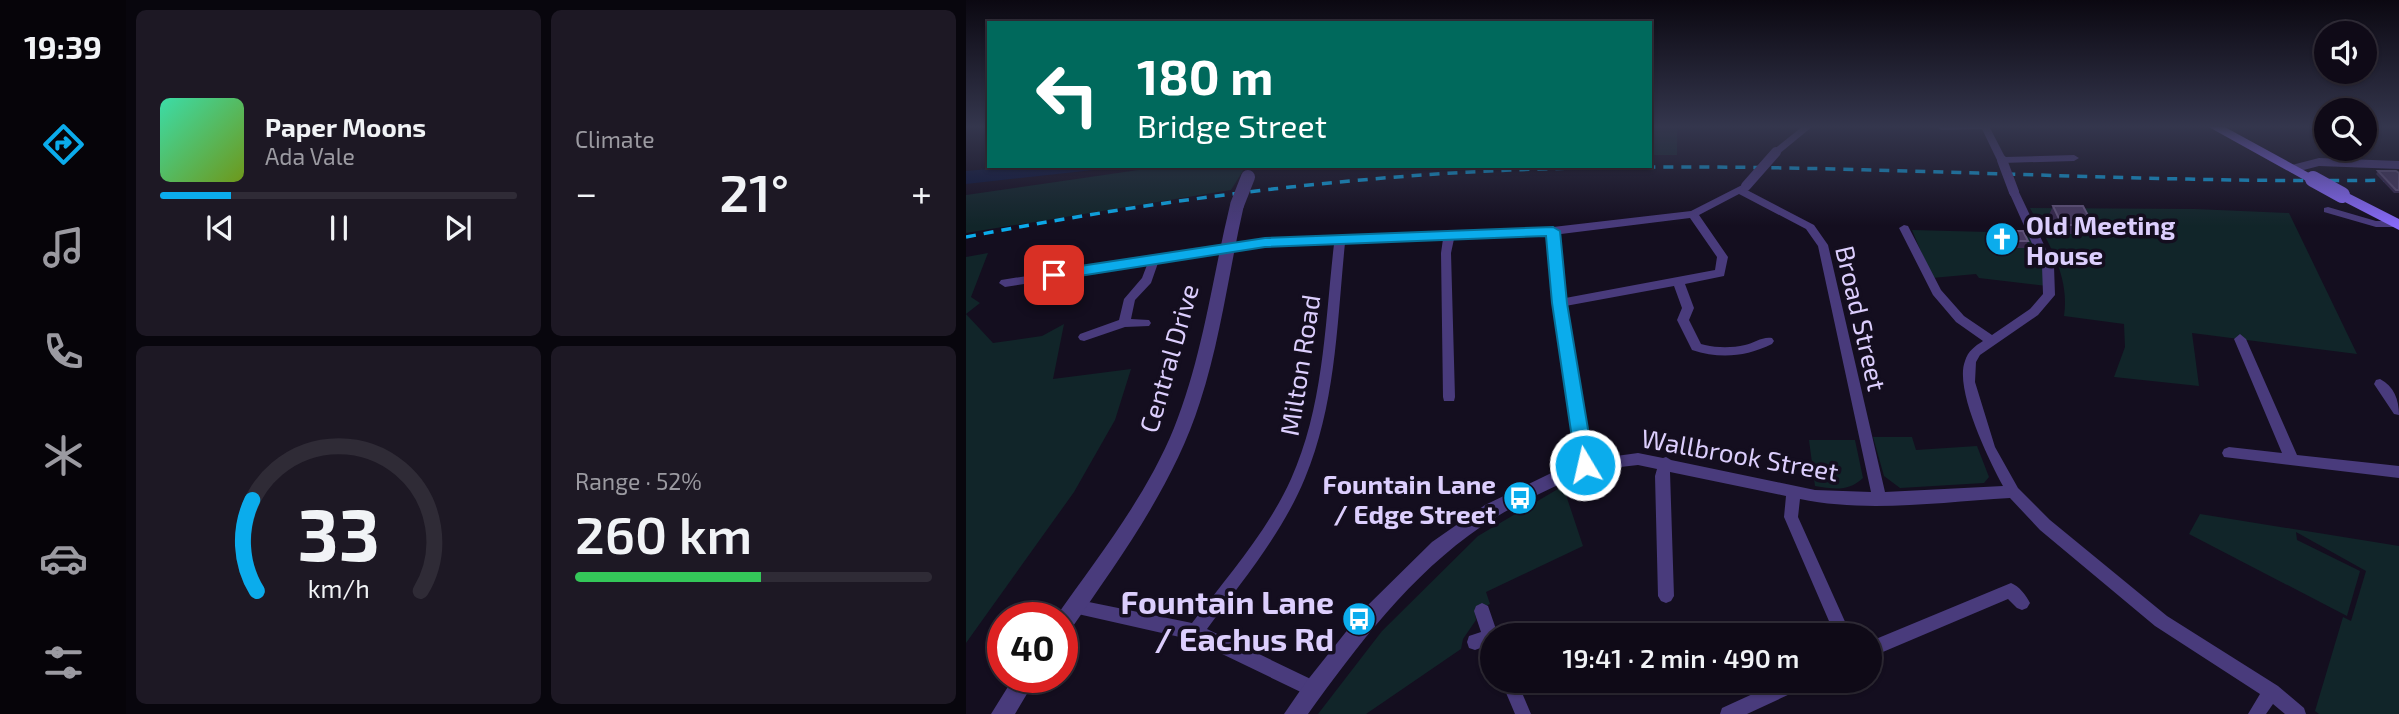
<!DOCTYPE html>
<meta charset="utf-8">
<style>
:root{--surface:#0f0a17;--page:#1d1824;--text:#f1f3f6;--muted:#9b9aa1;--line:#2f2b36;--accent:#0bacec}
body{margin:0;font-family:"Exo 2",sans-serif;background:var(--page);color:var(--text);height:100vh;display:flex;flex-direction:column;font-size:26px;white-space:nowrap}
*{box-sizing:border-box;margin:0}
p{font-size:23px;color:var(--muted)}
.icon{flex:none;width:38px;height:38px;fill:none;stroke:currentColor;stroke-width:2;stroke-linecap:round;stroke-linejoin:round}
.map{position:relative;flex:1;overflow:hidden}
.drawer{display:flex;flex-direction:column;gap:10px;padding:10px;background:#08060d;width:840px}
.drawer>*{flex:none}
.guide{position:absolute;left:21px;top:21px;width:665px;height:147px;border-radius:0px;box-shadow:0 2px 5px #0004,0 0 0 2px var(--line);background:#00695c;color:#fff;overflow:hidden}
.fabs{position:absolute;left:1348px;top:21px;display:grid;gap:14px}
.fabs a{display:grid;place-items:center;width:63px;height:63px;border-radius:50%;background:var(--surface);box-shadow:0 2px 5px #0004,0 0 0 2px var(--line);font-size:35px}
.speed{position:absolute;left:21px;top:602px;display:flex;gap:14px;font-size:35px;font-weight:700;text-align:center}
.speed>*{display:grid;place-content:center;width:91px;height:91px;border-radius:50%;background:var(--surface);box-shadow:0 2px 5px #0004,0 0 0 2px var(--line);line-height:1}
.speed .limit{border:10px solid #d22;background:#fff;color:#111}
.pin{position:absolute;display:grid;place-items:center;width:60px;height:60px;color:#fff;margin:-30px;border-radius:14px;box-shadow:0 4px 10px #0006}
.me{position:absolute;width:77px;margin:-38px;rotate:351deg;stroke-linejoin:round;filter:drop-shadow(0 0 5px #0008)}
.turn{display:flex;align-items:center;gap:24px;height:147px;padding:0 35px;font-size:32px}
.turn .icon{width:91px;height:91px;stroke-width:2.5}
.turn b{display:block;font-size:49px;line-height:60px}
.big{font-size:52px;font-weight:600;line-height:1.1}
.drawer .card{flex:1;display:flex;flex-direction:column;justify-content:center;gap:10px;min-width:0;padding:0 24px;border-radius:10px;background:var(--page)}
.drawer .dial{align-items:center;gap:0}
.dial svg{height:182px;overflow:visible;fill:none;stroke:var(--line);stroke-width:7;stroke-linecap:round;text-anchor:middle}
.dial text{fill:var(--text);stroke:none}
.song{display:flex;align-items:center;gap:21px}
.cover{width:84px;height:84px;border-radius:10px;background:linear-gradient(135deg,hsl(160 70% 55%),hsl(80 70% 35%))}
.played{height:7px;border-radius:4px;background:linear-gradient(90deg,var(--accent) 20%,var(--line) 20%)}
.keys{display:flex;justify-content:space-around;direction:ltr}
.heat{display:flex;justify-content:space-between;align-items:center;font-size:38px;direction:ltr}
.charge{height:10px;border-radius:5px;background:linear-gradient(90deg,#34c759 52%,var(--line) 0)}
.drawer .tiles{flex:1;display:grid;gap:10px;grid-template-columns:repeat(2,1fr)}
.trip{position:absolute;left:514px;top:623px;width:402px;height:70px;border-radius:35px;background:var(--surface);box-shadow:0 2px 5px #0004,0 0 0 2px var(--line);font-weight:600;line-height:70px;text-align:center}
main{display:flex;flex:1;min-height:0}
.dock{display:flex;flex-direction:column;width:126px;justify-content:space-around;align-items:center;background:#060409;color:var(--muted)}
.dock .icon{width:49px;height:49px}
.dock .current{color:var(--accent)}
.dock b{font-size:32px;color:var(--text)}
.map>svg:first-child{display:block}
</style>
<main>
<nav class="dock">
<b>19:39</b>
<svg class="icon current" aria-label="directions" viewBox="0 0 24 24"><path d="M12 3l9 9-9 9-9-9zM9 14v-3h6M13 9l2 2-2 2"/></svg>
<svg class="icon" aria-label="music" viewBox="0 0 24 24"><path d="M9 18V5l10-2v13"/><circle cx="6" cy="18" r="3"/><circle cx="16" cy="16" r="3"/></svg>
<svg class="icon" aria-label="phone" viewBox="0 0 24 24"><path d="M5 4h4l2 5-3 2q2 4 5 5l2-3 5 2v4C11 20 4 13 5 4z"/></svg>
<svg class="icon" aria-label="climate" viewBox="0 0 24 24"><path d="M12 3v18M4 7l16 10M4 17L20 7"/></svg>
<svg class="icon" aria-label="car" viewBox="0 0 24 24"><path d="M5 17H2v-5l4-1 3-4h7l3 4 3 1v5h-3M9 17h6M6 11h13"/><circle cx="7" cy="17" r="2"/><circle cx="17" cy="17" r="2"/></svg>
<svg class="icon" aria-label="filters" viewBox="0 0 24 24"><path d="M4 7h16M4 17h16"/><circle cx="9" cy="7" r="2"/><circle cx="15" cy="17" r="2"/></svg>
</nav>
<section class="drawer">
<div class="tiles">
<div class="card">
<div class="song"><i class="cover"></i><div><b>Paper Moons</b><p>Ada Vale</p></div></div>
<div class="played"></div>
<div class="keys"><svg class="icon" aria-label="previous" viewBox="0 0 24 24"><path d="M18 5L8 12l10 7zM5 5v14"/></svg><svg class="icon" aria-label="pause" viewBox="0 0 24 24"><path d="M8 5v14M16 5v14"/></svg><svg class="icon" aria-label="next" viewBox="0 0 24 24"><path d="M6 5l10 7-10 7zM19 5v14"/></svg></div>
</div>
<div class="card"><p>Climate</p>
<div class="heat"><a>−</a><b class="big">21°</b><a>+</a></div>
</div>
<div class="card dial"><svg viewBox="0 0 100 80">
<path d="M14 69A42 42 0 1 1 86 69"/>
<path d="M14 69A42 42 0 0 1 12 29" stroke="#0bacec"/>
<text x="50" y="56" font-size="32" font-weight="700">33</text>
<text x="50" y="72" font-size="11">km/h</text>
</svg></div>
<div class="card"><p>Range · 52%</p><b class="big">260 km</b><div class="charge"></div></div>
</div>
</section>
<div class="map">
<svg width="1433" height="714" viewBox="0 0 1433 714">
<rect width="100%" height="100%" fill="#140e1f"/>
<path fill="#112529" d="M 684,126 L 711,126 L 711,155 L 684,155 Z
M 200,166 L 280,166 L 265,190 L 0,233 L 0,195 Z
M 1064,208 L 1229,209 L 1323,213 L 1391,354 L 1226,333 L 1233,386 L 1148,377 L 1159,347 L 1158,324 L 1098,316 C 1104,276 1082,242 1064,208 Z
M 946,230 L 1063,233 L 1076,266 L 1081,286 L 1013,278 L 1010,274 L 966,278 Z
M 22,253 L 5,297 L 14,303 L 0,314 L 0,257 Z
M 0,314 L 27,343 L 76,336 L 98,324 L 87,379 L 165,369 L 149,420 L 108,492 L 0,643 Z
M 907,437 L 946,437 L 950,450 L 1011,446 L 1023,477 L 1018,483 L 934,488 L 918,476 Z
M 843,440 L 889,440 L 897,478 C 882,492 868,489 849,486 Z
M 597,486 L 617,546 L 520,592 L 524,604 L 509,611 L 510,620 L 497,639 L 495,649 L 400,714 L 352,714 L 416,631 L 512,536 Z
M 1234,514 L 1433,546 L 1433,714 L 1353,714 L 1349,711 L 1377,617 L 1385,621 L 1400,571 L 1330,532 L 1331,540 L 1394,571 L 1381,616 L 1223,534 Z"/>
<path fill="#0b143a" d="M 54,166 L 164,166 L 0,184 L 0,171 Z"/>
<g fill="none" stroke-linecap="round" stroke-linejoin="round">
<path fill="#493b7c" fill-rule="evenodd" d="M 837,126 L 847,126 L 813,154 L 807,154 L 807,150 Z
M 972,126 L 1023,126 L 1039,157 L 1108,155 L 1113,158 L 1108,161 L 1036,163 L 1031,160 L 1016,129 L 976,130 L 973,129 Z
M 780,183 L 785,186 L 781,190 L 848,225 L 862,245 L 919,492 L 1037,486 C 1023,460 988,389 999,361 C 1002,351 1009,346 1017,341 L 990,322 L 967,295 L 933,228 L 938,225 L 942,226 L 975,290 L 998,316 L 1026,335 L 1064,309 L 1077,294 L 1076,266 L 1043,192 L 1048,189 L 1052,190 L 1088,266 L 1089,295 L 1072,315 L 1014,355 L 1010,362 L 1009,382 L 1029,447 L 1052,488 L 1084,520 L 1201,616 L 1312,686 L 1338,708 L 1340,714 L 1319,714 L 1307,704 L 1300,714 L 1282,714 L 1294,694 L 1189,626 L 1074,530 L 1044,498 C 977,502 900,513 834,499 L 832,517 L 885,635 L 869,635 L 818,517 L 820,496 L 704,472 L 708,596 L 705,601 L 700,603 L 695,601 L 692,596 L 689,476 L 691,469 L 672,465 L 619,471 L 614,469 L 612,465 L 614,461 L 672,453 L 697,458 L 700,457 L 705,460 L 849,490 L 905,492 L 852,246 L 840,229 L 773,194 L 733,215 L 762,257 L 758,276 L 719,284 L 728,308 L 723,320 L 735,344 L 739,345 C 752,348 766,348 779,345 C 788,343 797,336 806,338 L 808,341 L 806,344 C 779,357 754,359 726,350 L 711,320 L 716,308 L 708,286 L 594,307 L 590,306 L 588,303 L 594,299 L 749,270 L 751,257 L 724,218 L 587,235 L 488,239 L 485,253 L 489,397 L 488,401 L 478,401 L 477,397 L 475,253 L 477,239 L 379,243 C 371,322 370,404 339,478 C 316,534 276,581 241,629 L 353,683 L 355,689 L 353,695 L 347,697 L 341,695 L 227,640 L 103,612 L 100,607 L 103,602 L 108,599 L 226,623 C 261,577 301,532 325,479 C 358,406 359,322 368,244 L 299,247 L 192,263 L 185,283 L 169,300 L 165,319 L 183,320 L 185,323 L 183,326 L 159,327 L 118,341 L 114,340 L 112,337 L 114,334 L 153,320 L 158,299 L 176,278 L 181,265 L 39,287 L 33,283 L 35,280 L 299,239 L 587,227 L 725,211 Z
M 1362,207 L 1410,221 L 1433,221 L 1433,227 L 1410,227 L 1358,212 L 1358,208 Z
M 1274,334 L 1280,339 L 1331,455 L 1433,466 L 1433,478 L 1258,457 L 1256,453 L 1258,449 L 1263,447 L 1316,453 L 1268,339 Z
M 1414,379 C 1428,386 1433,400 1433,415 L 1428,414 L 1408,384 L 1410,380 Z
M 1045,583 C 1053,586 1060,595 1064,603 L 1061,608 L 1056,610 L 1051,608 L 1042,599 L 905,657 L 905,641 Z
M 516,603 L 522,606 L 532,635 L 527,635 L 527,651 L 520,646 L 509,650 L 503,648 L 501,642 L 503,636 L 515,632 L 508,611 L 510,606 Z
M 535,681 L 551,681 L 565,714 L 549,714 Z
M 815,681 L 841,681 L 839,687 L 781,714 L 754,714 L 756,708 Z"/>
<path fill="#493b7c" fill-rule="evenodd" d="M 1353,158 L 1433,161 L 1433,169 L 1353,166 L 1326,173 L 1320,169 L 1322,166 Z
M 271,201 L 278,205 C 263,270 255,338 234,402 C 207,487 153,559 103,632 L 96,635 L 96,618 L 89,618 C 132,557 180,497 208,428 C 237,356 246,279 264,205 Z
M 587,226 L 594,231 L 601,303 L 628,465 L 625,470 C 588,487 550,503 516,526 C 444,575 392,645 342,714 L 318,714 L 340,682 L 399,608 L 466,542 L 519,505 L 610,461 L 587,303 L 580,231 Z
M 48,677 L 71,677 L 49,714 L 25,714 Z"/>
<path fill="#876af8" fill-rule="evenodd" d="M 1241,126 L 1257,126 L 1354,179 L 1352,182 L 1342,182 Z
M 1376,190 L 1433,219 L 1433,230 L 1371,198 L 1371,192 Z"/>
<path stroke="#0bacec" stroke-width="3.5" stroke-dasharray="10 8" stroke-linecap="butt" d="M 0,237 C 180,202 361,178 544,170 C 840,158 1137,185 1433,180"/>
<path stroke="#493b7c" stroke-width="10" d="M 1036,160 L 1048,192
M 780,186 L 810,152"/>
<path stroke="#493b7c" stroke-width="14" d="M 271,205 L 282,177"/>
<path stroke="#876af8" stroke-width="16" d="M 1347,179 L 1376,195"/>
</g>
<path fill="#36284c" d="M 1412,171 L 1433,173 L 1433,193 L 1428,193 L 1410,174 Z
M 1087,206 L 1127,225 L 1122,234 L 1091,234 L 1083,215 Z
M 1039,231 L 1062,241 L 1059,248 L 1041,248 L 1036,237 Z"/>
<path fill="#47395f" stroke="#5f5178" stroke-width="2" d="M 1412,171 L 1430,171 L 1433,173 L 1433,190 L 1430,190 Z
M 1087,206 L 1117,206 L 1127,225 L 1096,225 Z
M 1039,231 L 1057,231 L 1062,241 L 1043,241 Z"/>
<linearGradient id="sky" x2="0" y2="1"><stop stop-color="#0b0811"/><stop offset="0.56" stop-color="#34364d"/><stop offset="1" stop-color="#34364d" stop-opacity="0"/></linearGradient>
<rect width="1433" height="226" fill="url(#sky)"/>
<path fill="#0bacec" stroke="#077099" stroke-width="2" d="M 587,227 L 594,231 L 601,303 L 628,465 L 619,473 L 610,465 L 586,303 L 580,236 L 299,247 L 88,280 L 81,275 L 88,270 L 299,238 Z"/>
<defs>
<g id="church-disc" transform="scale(1.75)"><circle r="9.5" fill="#0bacec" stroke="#140e1f"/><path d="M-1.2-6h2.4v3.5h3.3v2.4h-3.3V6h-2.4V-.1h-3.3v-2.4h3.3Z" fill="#fff"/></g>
<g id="bus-disc" transform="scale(1.75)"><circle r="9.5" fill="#0bacec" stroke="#140e1f"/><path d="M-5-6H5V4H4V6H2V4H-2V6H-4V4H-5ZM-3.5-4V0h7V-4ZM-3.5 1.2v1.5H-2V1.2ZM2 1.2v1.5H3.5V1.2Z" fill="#fff"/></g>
</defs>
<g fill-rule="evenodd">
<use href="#church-disc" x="1036" y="239"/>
<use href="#bus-disc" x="554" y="498"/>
<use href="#bus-disc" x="393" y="619"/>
</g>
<g text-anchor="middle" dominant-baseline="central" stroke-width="7" stroke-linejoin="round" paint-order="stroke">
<g font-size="26" font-weight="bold" fill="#dccefd" stroke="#140e1f" text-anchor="start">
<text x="1060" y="224">Old Meeting<tspan x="1060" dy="30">House</tspan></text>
<text x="530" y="483" text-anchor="end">Fountain Lane<tspan x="530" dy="30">/ Edge Street</tspan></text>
</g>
<g font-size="26" fill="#dccefd" stroke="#140e1f">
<text transform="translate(896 318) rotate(77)">Broad Street</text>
<text transform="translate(202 358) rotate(-74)">Central Drive</text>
<text transform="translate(333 365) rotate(-81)">Milton Road</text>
<text transform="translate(774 454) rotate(10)">Wallbrook Street</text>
</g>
<g font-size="32" font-weight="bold" fill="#dccefd" stroke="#140e1f" text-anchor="end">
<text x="368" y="601">Fountain Lane<tspan x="368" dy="37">/ Eachus Rd</tspan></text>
</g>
</g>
</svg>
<div class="fabs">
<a><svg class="icon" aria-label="sound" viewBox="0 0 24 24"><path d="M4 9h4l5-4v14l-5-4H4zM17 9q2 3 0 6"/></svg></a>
<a><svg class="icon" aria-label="search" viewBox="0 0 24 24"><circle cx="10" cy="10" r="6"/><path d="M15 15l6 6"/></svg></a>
</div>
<div class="speed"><div class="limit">40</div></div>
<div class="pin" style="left:88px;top:275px;background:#d93025"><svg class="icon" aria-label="arrive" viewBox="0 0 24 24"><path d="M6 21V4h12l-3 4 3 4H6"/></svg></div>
<svg class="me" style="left:619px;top:465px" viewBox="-20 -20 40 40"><circle r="17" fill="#0bacec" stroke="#fff" stroke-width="3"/><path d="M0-11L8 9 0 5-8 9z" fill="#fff"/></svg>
<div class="trip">19:41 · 2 min · 490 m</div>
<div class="guide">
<div class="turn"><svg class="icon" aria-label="left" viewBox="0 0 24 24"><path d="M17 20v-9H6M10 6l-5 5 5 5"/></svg><div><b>180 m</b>Bridge Street</div></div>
</div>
</div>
</main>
